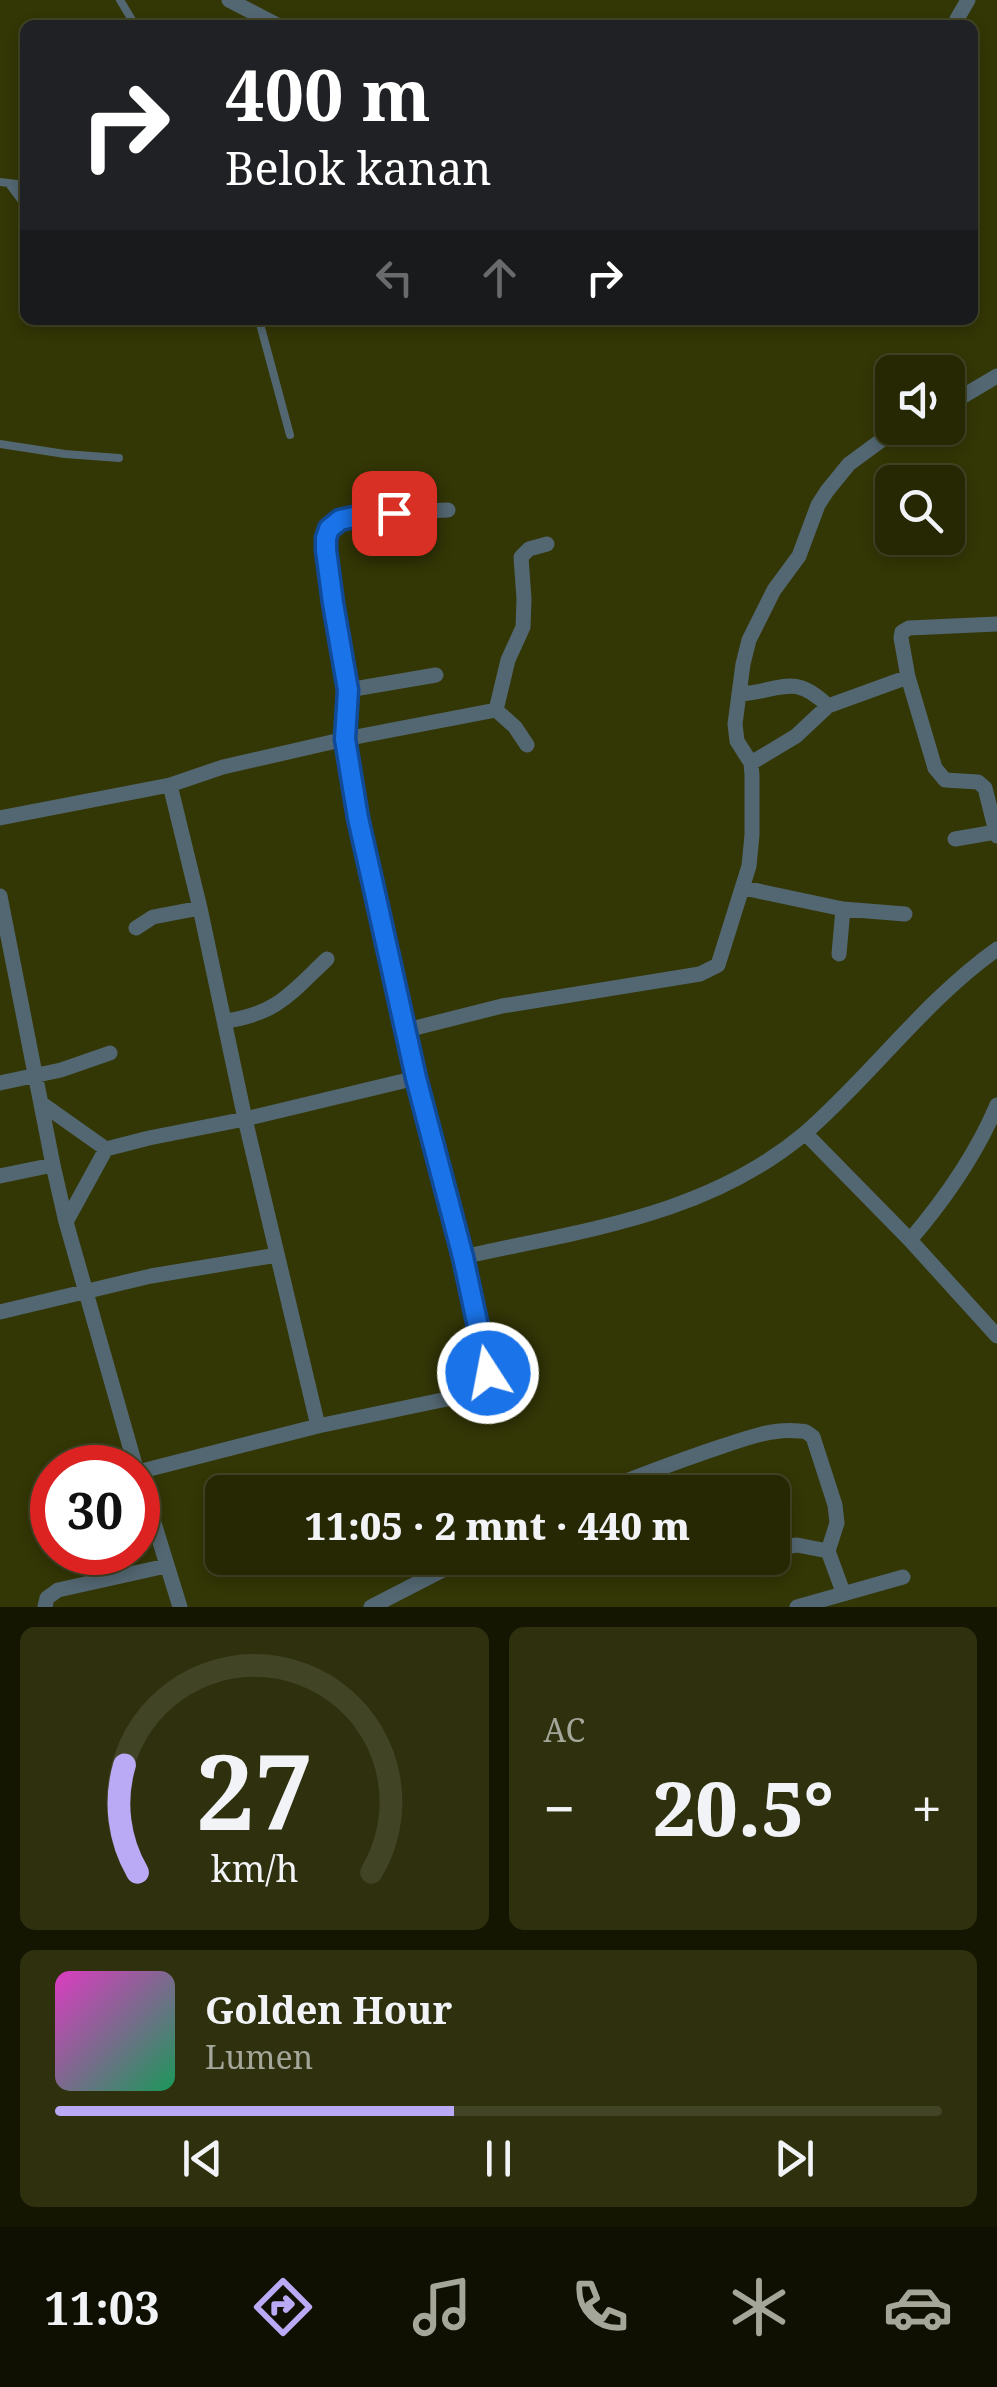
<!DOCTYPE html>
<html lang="id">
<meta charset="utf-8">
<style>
:root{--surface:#262804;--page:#2e300e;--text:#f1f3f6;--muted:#a4a69a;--line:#424426;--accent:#baaaf6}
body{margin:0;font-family:"Noto Serif",serif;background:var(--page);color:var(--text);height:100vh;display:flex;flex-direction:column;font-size:38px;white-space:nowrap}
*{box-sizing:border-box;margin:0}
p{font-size:32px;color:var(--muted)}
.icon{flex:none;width:55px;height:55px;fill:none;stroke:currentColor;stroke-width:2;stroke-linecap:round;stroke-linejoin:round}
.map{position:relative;height:1607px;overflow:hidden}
.panel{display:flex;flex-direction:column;gap:20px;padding:20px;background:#151602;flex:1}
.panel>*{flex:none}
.guide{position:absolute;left:20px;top:20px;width:958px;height:305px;border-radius:15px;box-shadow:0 5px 15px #0003,0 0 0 2px var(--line);background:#202124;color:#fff;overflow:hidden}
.fabs{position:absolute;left:875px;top:355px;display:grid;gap:20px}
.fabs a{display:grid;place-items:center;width:90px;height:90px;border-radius:15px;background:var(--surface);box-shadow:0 5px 15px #0003,0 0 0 2px var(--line);font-size:50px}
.speed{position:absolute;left:30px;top:1445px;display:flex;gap:20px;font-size:50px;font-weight:700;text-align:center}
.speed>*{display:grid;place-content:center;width:130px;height:130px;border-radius:50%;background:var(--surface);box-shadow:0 5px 15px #0003,0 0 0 2px var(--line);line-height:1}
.speed .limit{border:15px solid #d22;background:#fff;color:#111}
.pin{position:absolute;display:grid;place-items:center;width:85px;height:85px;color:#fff;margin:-42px;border-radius:20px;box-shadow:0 5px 15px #0006}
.me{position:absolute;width:110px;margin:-55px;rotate:349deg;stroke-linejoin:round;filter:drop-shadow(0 0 8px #0008)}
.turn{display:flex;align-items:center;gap:35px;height:210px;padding:0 40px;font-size:45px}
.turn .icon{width:130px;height:130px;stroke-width:2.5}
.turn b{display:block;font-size:70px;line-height:85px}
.lanes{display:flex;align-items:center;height:95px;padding:0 40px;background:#0003;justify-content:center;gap:50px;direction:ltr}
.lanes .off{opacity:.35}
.big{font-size:75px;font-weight:800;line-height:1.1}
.panel .card{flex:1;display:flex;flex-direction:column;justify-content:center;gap:15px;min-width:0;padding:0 35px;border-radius:15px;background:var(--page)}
.panel .dial{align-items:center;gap:0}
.dial svg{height:260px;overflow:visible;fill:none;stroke:var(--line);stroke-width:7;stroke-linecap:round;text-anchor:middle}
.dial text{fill:var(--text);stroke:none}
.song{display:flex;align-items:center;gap:30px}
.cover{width:120px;height:120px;border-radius:15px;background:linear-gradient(135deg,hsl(310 70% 55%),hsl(150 70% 35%))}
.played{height:10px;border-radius:5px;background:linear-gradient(90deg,var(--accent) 45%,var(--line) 45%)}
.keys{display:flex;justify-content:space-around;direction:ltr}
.heat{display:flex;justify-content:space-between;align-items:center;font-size:55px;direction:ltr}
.panel .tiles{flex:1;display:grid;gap:20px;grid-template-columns:1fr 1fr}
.card:last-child{grid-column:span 2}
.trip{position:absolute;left:205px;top:1475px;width:585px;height:100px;border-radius:15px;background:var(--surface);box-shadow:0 5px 15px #0003,0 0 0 2px var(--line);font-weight:800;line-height:100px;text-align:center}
.tab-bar{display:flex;height:160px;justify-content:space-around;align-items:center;background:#0f1002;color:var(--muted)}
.tab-bar .icon{width:70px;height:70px}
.tab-bar .current{color:var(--accent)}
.tab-bar b{font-size:45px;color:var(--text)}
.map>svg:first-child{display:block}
</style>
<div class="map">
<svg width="997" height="1607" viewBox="0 0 997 1607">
<rect width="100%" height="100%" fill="#333605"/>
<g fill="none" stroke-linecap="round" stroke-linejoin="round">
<path stroke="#536772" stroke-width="8" d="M 120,0 L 135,25
M 0,182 L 25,185
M 10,185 L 25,205
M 138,320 L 140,321
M 259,320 L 290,435
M 0,444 L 65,454 L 119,458"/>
<path stroke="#536772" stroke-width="15" d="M 229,0 L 277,25
M 957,19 L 968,0
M 948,405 L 997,376
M 997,624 L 909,628 L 902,632 L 901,638 L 908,677 L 935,768 L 945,780 L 978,782 L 985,788 L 997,836
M 348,690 L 436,675
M 740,694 C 782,691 793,672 828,706
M 496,710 L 515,727 L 527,745
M 751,763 L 796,736 L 828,706 L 908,677
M 170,785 L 200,908 L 245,1119 L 318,1426
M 0,818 L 170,785 L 223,767 L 345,739 L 496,710 L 508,660 L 523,627 L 524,599 L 521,557 L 529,549 L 547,544
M 955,839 L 996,832
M 744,888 L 843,909 L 905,914
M 0,896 L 53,1165 L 66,1222 L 136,1468
M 136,928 L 153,917 L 200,908
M 839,954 L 843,909
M 225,1021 C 277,1014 291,993 327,959
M 407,1030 L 502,1006 L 700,974 L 718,965 L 749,866 L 752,835 L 752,775 L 751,763 L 737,741 L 735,724 L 743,664 L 749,640 L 774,590 L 799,556 L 818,505 L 827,491 L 849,464 L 898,428
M 0,1083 L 61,1070 L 110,1053
M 41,1103 L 106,1149 L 149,1138 L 245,1119 L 416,1078
M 805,1133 L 910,1240 L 997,1336
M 0,1176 L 53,1165
M 66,1222 L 106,1149
M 910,1240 C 945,1199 976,1155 997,1105
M 463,1257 C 583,1230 706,1216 804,1134 C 871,1076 924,1001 997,949
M 0,1312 L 151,1276 L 277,1255
M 138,1471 L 180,1607
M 138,1472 L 318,1426 L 466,1395 C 484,1389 489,1381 488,1361 L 416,1078 L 358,818 L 345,739 L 348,690 L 326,550 L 329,529 C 353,506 415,512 448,510
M 598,1492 C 639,1476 680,1460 723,1446 C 746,1438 774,1428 799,1431 C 807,1431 807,1433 813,1437 L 835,1505 L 837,1523 L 828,1551 L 843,1592
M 772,1549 L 797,1545 L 828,1551
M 45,1607 L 47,1598 L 58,1590 L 166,1566
M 371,1607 L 466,1558
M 797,1607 L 903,1577"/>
</g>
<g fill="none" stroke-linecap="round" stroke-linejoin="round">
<g stroke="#114b97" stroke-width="25">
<path id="route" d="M 394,513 L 367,514 L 340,520 L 329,529 L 326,538 L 326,550 L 333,603 L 348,690 L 345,739 L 358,818 L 372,880 L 416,1078 L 463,1257 L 488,1373"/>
</g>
<use href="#route" stroke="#1a73e8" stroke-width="18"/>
</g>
</svg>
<div class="fabs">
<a><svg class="icon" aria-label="sound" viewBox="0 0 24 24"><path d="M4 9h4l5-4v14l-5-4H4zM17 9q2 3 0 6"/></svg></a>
<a><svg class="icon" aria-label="search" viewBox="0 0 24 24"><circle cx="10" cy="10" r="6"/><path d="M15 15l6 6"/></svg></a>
</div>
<div class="speed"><div class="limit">30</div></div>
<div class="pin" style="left:394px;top:513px;background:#d93025"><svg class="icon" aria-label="arrive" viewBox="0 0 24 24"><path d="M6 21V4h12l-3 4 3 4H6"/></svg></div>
<svg class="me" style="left:488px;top:1373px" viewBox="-20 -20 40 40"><circle r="17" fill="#1a73e8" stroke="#fff" stroke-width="3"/><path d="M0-11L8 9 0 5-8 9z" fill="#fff"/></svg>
<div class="trip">11:05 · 2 mnt · 440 m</div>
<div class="guide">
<div class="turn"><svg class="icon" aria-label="right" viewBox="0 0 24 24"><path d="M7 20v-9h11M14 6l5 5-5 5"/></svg><div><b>400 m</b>Belok kanan</div></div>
<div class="lanes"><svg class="icon off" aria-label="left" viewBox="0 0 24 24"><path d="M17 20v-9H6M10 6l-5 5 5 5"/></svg><svg class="icon off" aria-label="ahead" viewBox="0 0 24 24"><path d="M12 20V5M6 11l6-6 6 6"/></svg><svg class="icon" aria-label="right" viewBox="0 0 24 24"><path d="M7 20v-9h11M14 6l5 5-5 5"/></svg></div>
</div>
</div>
<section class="panel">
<div class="tiles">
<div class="card dial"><svg viewBox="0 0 100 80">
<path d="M14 69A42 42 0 1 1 86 69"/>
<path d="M14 69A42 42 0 0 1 10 36" stroke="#baaaf6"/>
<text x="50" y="56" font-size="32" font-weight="700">27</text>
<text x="50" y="72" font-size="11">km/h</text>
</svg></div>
<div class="card"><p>AC</p>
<div class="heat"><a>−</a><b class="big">20.5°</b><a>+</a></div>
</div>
<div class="card">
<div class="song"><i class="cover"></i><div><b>Golden Hour</b><p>Lumen</p></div></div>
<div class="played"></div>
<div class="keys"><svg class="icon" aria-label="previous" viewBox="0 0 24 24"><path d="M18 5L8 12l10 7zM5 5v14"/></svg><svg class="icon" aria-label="pause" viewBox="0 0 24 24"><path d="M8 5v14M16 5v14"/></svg><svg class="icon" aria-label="next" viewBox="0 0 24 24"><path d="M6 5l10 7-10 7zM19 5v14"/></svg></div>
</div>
</div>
</section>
<nav class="tab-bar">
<b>11:03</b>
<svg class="icon current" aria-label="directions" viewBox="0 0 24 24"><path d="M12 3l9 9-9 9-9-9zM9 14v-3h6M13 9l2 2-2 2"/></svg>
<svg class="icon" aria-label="music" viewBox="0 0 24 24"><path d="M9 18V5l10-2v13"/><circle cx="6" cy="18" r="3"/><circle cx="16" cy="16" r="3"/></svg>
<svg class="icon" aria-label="phone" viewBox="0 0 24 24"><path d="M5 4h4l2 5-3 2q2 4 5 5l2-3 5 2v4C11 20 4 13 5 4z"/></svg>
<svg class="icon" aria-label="climate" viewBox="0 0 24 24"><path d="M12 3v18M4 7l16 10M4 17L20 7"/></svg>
<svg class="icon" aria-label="car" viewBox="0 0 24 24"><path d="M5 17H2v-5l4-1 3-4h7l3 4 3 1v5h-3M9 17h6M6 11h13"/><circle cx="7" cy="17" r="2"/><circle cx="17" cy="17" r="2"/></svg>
</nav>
